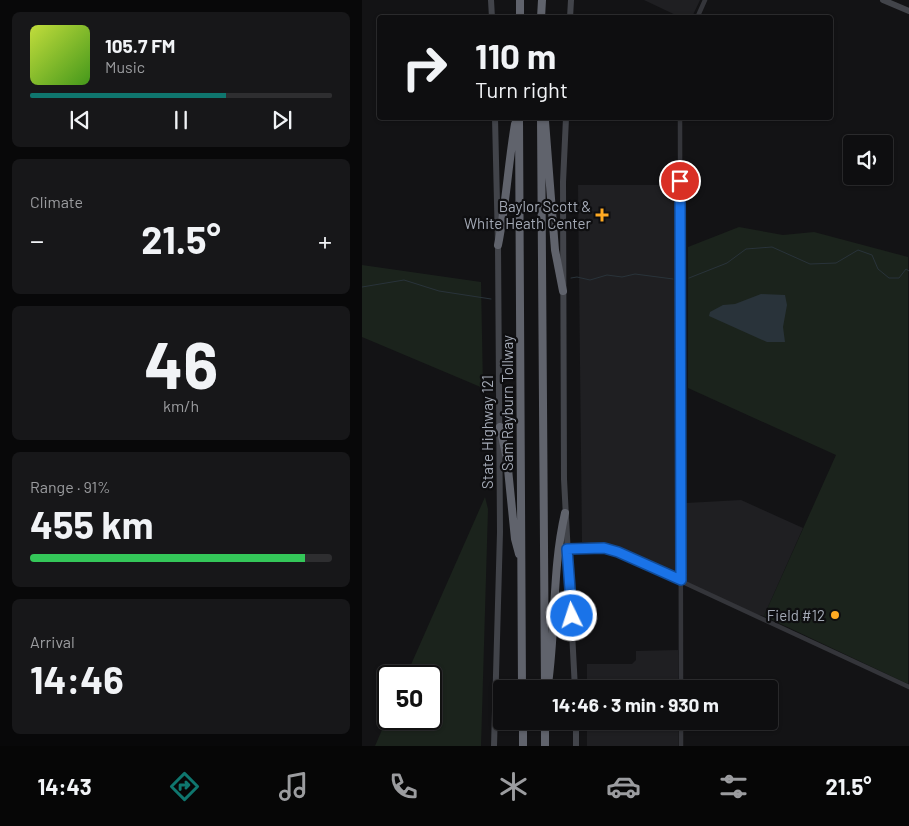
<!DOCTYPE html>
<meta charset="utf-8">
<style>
:root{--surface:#0e0e10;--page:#171719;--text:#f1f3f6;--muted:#9b9c9f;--line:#2e2e30;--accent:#0f766e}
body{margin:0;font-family:Barlow,sans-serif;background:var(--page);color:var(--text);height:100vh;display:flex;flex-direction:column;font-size:19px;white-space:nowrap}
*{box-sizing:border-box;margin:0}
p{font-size:16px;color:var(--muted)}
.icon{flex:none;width:28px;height:28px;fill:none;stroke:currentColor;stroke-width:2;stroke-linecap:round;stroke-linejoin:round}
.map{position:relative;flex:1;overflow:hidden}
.sheet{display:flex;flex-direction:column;gap:12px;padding:12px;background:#080809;width:362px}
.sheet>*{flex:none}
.guide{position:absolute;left:15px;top:15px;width:456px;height:105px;border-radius:5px;box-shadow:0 1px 4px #0004,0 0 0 1px var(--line);background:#0e0e10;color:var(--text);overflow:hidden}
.buttons{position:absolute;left:481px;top:135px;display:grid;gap:10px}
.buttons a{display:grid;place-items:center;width:50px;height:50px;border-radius:5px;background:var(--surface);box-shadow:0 1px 4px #0004,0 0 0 1px var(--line);font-size:25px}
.speed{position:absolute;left:15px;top:665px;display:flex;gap:10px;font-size:25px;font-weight:700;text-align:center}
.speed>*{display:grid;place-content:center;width:65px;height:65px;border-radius:50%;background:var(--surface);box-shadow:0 1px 4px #0004,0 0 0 1px var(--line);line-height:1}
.speed .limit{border:2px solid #111;border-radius:8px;background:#fff;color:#111}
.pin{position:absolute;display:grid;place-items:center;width:42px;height:42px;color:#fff;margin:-21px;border:2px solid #fff;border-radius:50%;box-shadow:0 1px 5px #0007}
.me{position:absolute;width:55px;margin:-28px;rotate:356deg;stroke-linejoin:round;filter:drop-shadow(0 0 4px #0008)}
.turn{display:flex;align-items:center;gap:18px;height:105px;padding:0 15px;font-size:22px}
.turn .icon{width:65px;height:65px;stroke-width:2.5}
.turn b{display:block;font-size:35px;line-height:42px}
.big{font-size:38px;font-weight:700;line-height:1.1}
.sheet .widget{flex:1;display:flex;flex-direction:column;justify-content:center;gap:8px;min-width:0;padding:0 18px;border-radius:8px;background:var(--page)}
.sheet .dial{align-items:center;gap:0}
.dial b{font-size:65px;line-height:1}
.song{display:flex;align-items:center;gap:15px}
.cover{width:60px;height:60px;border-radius:8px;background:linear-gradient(135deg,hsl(70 70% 55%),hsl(100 70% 35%))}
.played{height:5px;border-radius:2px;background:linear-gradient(90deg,var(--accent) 65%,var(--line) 65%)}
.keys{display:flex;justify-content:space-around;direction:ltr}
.heat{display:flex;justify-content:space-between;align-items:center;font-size:28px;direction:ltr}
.charge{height:8px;border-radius:4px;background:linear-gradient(90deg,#34c759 91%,var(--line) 0)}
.trip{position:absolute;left:131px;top:680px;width:285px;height:50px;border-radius:5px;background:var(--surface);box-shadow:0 1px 4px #0004,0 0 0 1px var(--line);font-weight:700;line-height:50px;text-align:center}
.tab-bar{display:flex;height:80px;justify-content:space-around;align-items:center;background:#060606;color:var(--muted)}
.tab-bar .icon{width:35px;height:35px}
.tab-bar .current{color:var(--accent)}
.tab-bar b{font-size:22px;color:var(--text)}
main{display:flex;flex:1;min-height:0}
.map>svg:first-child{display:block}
</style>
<main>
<section class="sheet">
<div class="widget">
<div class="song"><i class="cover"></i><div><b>105.7 FM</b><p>Music</p></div></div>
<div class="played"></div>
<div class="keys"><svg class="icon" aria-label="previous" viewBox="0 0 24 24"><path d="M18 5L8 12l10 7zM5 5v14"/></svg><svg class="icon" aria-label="pause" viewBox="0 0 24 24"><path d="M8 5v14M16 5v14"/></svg><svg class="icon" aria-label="next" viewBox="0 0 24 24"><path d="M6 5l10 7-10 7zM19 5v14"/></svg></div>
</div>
<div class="widget"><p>Climate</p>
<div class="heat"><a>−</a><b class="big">21.5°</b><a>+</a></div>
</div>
<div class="widget dial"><b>46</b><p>km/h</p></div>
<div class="widget"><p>Range · 91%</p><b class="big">455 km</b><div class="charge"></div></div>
<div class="widget"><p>Arrival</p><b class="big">14:46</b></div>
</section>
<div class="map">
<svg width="547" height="746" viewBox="0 0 547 746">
<rect width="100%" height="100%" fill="#131315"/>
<path fill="#1f1f22" d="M 282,0 L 338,0 L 330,17 L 320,18 Z
M 216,185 L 313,185 L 314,574 L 253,546 L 220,542 Z
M 379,500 L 441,528 L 402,616 L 383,612 L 319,580 L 324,503 Z
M 316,650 L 316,689 L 225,689 L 225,664 L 270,664 L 274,660 L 274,651 Z
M 225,721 L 316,721 L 316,746 L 225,746 Z"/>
<path fill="#1b231c" d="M 377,227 L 421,235 L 452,232 L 546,257 L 546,684 L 402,616 L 474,455 L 326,388 L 326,247 Z
M 0,265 L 119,282 L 121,388 L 0,337 Z
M 123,497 L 126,509 L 119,746 L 13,746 L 26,716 L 26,719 L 69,719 L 69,676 L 44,676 Z"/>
<path fill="#29333a" d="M 399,294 L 423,295 L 425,305 L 421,327 L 423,342 L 405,342 L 347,316 L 348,312 L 361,305 L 373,304 Z"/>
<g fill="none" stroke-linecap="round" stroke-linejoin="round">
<path stroke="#29333a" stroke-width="1" d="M 209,278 L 215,277 L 228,280 L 245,275 L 260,277 L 273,274 L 311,279
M 327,278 L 365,263 L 384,249 L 410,247 L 448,264 L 474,263 L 496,250 L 510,255 L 516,269 L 527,278 L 537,278 L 544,269 L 547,271
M 0,287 L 42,280 L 77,291 L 129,299"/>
<path stroke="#34353a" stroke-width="4.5" d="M 335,18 L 343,0
M 318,118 L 319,689
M 205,549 L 242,548 L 256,552 L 547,687
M 319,746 L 319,721"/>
<path stroke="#42444a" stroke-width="6" d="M 129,0 L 130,18
M 521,0 L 547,11
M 208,18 L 209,0
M 204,118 L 201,182 L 202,479 L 213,689
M 214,721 L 214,746
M 132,746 L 138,532 L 136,245 L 133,118"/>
<path stroke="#60636c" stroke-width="8" d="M 158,18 L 158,0
M 179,18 L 180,0
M 157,118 L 160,689
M 179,118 L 183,689
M 183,121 L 193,250 L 201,291
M 136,245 C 144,205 146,165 153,124
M 138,427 L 145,459 L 153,539 L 157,554
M 186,684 C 194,627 190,569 203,513
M 161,721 L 161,746
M 183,721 L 183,746"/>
</g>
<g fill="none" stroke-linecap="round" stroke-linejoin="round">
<g stroke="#114b97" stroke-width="12">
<path id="route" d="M 210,616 L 205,549 L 242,548 L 256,552 L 319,580 L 318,181"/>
</g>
<use href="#route" stroke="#1a73e8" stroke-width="9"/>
</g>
<g fill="#fea922" stroke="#0e0e10" stroke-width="2">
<path d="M237.5 207.5h5v5h5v5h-5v5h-5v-5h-5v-5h5z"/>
<circle cx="473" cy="615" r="5"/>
</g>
<g text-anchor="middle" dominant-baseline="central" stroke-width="4.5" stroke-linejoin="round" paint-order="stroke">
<g font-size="15" fill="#a4aab6" stroke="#0e0e10" text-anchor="end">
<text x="229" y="206">Baylor Scott &amp;<tspan x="229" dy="17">White Heath Center</tspan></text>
<text x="463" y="615">Field #12</text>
</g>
<g font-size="15" fill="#a4aab6" stroke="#0e0e10">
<text transform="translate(145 403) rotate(-90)">Sam Rayburn Tollway</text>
<text transform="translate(125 432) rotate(-90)">State Highway 121</text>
</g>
</g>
</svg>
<div class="buttons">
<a><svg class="icon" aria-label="sound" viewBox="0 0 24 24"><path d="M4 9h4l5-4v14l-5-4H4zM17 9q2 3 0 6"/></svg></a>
</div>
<div class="speed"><div class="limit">50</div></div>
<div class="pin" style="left:318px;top:181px;background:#d93025"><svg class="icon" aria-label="arrive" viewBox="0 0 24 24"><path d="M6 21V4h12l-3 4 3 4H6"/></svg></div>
<svg class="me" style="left:210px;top:616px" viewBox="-20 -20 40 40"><circle r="17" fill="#1a73e8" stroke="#fff" stroke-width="3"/><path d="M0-11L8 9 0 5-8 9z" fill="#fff"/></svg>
<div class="trip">14:46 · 3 min · 930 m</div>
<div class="guide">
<div class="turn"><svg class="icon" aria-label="right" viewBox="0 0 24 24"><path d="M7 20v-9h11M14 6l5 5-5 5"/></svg><div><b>110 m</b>Turn right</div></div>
</div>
</div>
</main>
<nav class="tab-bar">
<b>14:43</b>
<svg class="icon current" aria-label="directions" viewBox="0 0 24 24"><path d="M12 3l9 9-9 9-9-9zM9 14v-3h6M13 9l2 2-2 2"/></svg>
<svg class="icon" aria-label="music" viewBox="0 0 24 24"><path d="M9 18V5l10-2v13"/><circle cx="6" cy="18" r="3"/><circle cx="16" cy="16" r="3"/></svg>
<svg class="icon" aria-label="phone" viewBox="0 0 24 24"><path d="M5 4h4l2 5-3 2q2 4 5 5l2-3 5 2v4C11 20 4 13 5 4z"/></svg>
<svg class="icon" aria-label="climate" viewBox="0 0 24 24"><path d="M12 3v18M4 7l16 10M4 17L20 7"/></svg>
<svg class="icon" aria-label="car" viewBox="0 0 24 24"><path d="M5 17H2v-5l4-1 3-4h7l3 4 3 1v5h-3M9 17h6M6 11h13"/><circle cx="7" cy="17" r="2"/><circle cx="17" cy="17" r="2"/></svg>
<svg class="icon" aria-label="filters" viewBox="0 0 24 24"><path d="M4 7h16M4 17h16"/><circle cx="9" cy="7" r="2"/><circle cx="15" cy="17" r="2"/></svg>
<b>21.5°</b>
</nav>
